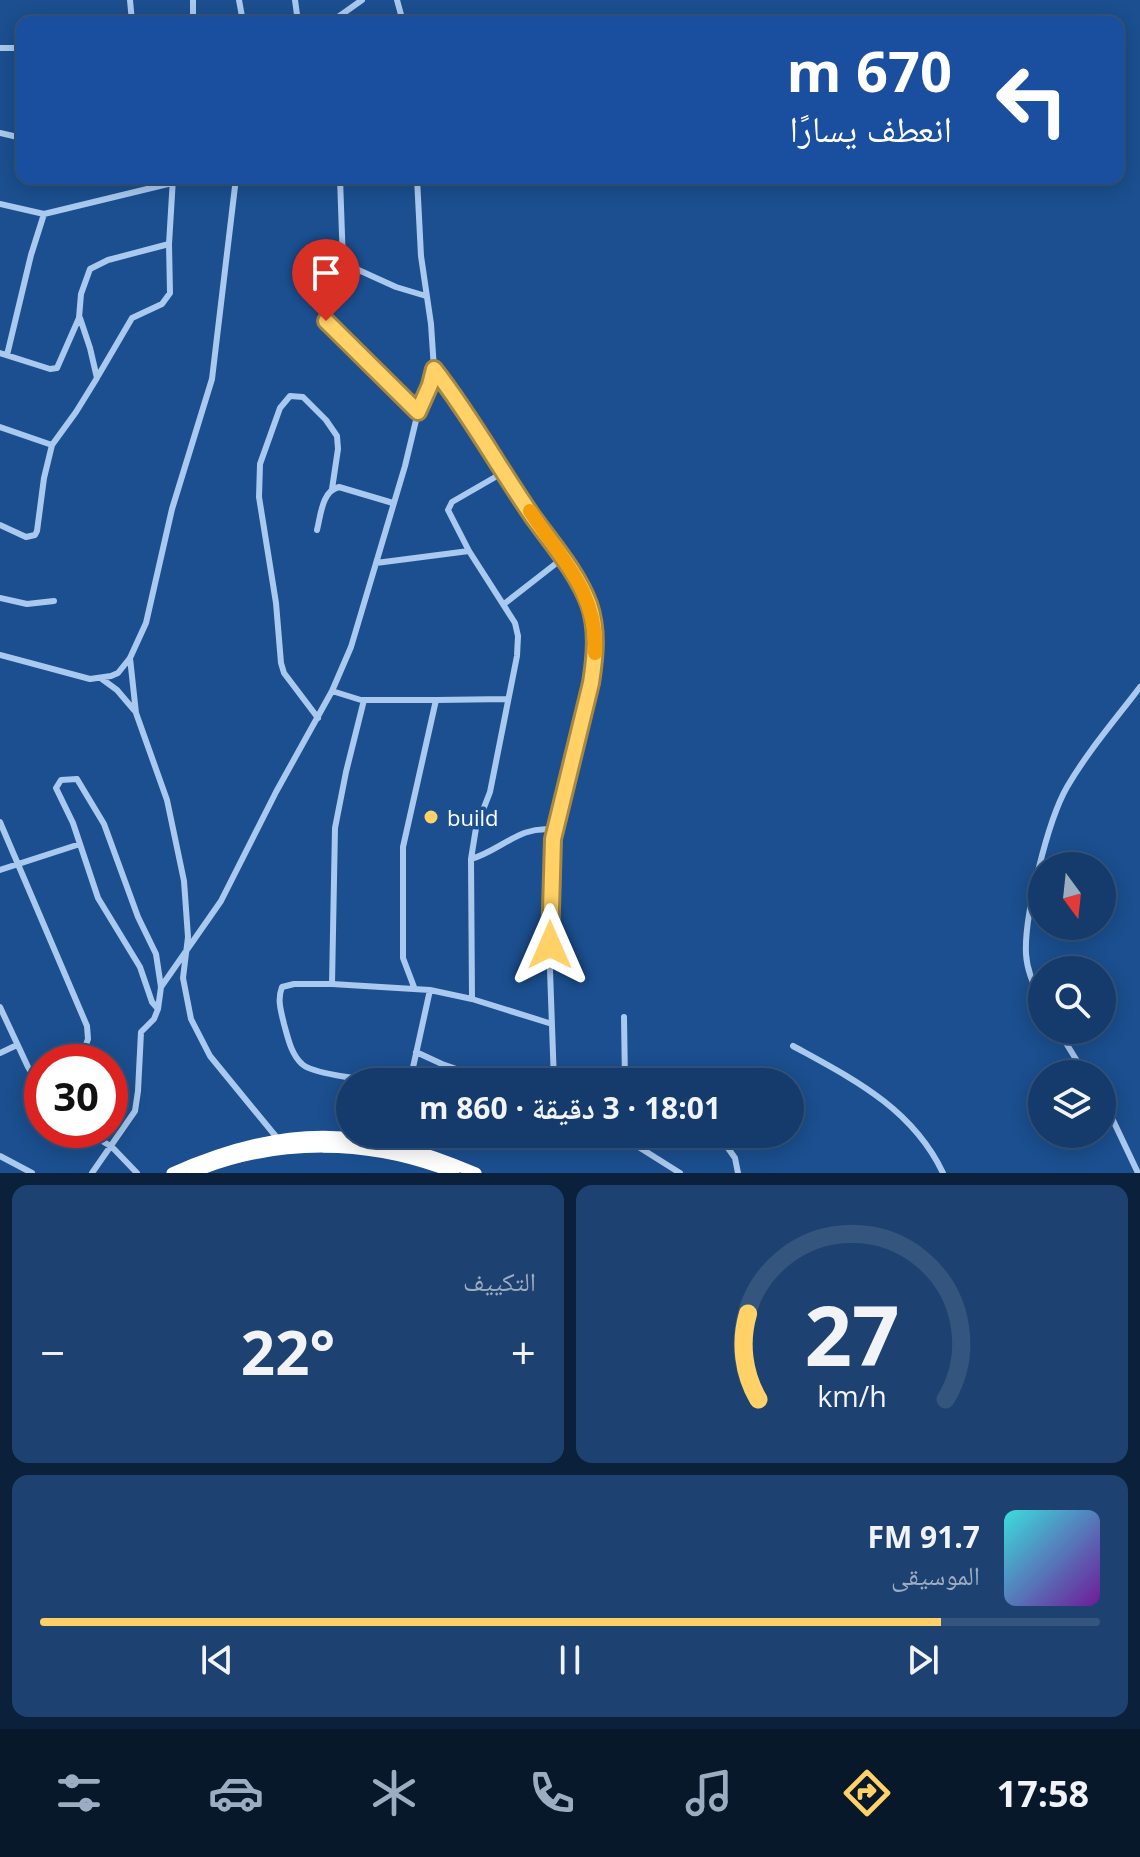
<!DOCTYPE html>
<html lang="ar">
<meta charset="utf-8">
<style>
:root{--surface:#143b6b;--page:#1d4271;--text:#f1f3f6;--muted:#9dadc1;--line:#33557e;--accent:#ffd166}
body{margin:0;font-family:"Open Sans","Noto Naskh Arabic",sans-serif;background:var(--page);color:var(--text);direction:rtl;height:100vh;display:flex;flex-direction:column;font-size:30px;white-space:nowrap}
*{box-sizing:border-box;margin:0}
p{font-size:26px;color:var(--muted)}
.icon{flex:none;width:44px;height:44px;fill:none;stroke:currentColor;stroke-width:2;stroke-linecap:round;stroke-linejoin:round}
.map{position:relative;height:1173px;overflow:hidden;direction:ltr}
.sheet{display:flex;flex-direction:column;gap:12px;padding:12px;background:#0b203b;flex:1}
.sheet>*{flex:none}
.hud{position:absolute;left:16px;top:16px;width:1108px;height:168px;border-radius:16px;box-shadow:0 4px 20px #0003,0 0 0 2px var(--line);direction:rtl;background:#1a4fa0;color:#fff;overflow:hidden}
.needle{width:52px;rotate:165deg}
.buttons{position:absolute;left:1028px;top:852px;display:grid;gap:16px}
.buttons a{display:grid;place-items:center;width:88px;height:88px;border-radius:50%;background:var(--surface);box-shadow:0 4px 20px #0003,0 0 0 2px var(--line);font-size:40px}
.speed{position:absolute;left:24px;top:1044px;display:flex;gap:16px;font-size:40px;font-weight:700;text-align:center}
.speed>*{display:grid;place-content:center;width:104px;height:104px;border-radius:50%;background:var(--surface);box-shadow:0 4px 20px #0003,0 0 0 2px var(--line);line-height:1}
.speed .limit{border:12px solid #d22;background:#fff;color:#111}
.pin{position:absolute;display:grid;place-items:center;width:68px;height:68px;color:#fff;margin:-82px -34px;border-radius:50% 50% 50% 0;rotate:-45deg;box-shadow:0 0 8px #0007}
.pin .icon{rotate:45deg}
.me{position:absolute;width:88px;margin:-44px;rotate:0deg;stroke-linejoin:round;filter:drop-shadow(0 0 6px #0008)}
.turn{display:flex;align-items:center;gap:28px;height:168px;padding:0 40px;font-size:36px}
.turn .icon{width:104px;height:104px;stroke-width:2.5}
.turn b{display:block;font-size:56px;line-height:68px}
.big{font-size:60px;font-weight:700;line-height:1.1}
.sheet .card{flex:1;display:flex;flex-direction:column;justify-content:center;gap:12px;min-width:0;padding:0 28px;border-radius:16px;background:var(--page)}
.sheet .dial{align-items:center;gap:0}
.dial svg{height:208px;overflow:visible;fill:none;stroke:var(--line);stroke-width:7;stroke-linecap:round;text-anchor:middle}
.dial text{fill:var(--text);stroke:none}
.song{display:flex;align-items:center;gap:24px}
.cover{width:96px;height:96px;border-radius:12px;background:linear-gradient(135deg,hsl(180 70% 55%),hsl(280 70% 35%))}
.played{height:8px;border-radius:4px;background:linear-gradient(90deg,var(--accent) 85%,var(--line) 85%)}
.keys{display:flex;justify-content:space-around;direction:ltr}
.heat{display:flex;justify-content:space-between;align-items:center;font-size:44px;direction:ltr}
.sheet .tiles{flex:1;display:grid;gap:12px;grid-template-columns:1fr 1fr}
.card:last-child{grid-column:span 2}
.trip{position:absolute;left:336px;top:1068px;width:468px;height:80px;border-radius:40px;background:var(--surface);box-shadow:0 4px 20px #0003,0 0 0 2px var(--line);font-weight:700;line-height:80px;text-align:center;direction:rtl}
.dock{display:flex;height:128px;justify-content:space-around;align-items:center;background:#08182b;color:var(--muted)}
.dock .icon{width:56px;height:56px}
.dock .on{color:var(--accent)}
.dock b{font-size:36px;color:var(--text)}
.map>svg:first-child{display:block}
</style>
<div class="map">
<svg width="1140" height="1173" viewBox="0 0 1140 1173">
<rect width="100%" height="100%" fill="#1b4f8f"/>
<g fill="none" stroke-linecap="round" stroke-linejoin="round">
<path stroke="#a9c9ee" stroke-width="6" d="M 130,0 L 132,22
M 193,0 L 193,22
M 239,0 L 243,22
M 295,0 L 298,22
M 397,0 L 403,22
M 331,22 L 362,0
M 0,48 L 22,48
M 0,133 L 22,138
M 340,178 L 343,263 L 325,310 L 326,320 L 418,412
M 0,204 L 44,214
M 343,263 L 396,287 L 426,296
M 0,353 L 50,369 L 57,368 L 79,318 L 81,294 L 90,269 L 108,260 L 169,244 L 173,178
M 7,355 L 31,255 L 44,214 L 172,183
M 434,369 L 455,397 L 579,582 L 593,618 L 595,639 L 591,683 L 551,851 L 550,970 L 554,1082
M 98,376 L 132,318 L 162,304 L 170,293 L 169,244
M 0,427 L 52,445
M 0,525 L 26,537 L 35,535 L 37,531 L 44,478 L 52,445 L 76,412 L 97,378 L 90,348 L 80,318
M 317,530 C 321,514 322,491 339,487 L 393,503
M 376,563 L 469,551
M 0,598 L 27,604 L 54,601
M 504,604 L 563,558
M 0,655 L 90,679 L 111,676 L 118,673 L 130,658 L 146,623 L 172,509 L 212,379 L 236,178
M 130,658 L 136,713 L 167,800 L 184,881 L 188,937 L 183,978 L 191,1019 L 210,1056 L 278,1139
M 102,679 L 117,690 L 134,710
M 332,691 L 361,700 L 436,700
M 318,718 L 284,673 L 281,663 L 276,603 L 259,497 L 260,464 L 280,408 L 290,396 L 303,397 L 326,420 L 337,436 L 338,449 L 332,489
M 0,822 L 87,1026 L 88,1039 L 80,1062
M 471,859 C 500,851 521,824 554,830
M 0,870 L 80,844
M 332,984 L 335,828 L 346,772 L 364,700
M 161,987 L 221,901 L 276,792 L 332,691 L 351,647 L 405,466 L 418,412 L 430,385 L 434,369 L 431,324 L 421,256 L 417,178
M 414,987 L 403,958 L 403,847 L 436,700 L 507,699
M 472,999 L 471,859 L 476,828 L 490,792 L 517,656 L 518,636 L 515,623 L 469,551 L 448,510 L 452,502 L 504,472
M 1042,1001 C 1034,987 1027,970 1026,954 C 1024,916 1048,820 1067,787 C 1088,751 1115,720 1140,687
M 0,1007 L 28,1067 L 42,1090
M 624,1017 L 625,1082
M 1058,1030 L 1085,1074
M 793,1046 C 853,1079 912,1108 943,1173
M 416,1052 L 442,1064 L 494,1082
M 0,1053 L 17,1045
M 666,1074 L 672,1082
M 388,1082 C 371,1080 313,1075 302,1064 C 291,1054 288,1038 284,1024 C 281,1011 277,1000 282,987 L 294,984 L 332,984 L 430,990 L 472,999 L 552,1024
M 405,1082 L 412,1072 L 430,990
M 1102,1097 L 1138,1173
M 84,1130 L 112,1147 L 137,1173
M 618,1134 L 680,1173
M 718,1134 L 735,1158 L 738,1173
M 0,1156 L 32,1173
M 92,1173 L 135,1111 L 138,1091 L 141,1032 L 154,1019 L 158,1009 L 152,1002 L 140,967 L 98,898 L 73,823 L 56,788 L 61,780 L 77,779 L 104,824 L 138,917 L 156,954 L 161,987 L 158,1009"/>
<path stroke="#fff" stroke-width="11" d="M 172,1173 C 284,1123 364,1125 476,1173
M 192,1173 C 276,1138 370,1139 454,1173"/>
</g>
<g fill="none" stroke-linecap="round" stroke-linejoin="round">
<g stroke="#a68842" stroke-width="20">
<path id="route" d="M 326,321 L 418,412 L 430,385 L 434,369 C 471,416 499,468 533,517 C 553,545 577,572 589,604 C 598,630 595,657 591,683 L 553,839 L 550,945"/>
</g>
<use href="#route" stroke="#ffd166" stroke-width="14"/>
<path stroke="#f59e0b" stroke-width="14" d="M 530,511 C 561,559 598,592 595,653"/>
</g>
<circle fill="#ffd166" stroke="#1b4f8f" stroke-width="3" cx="431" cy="817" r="8"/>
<g text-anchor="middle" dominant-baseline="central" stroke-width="7" stroke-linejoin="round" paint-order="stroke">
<g font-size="22" fill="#fff" stroke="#1b4f8f" text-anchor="start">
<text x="447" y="817">build</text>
</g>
</g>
</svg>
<div class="buttons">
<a><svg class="needle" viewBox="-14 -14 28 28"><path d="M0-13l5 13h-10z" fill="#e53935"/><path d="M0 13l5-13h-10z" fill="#9dadc1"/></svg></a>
<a><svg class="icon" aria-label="search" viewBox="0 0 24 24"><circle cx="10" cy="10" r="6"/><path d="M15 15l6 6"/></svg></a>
<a><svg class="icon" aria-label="layers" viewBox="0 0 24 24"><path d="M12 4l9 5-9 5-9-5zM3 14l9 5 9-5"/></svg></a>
</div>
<div class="speed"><div class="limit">30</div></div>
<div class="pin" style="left:326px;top:321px;background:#d93025"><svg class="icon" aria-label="arrive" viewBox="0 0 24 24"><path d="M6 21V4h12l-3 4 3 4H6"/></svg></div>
<svg class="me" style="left:550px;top:945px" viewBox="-20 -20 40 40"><path d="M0-17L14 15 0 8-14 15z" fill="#ffd166" stroke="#fff" stroke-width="4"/></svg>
<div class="trip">18:01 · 3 دقيقة · 860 m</div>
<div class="hud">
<div class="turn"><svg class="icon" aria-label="left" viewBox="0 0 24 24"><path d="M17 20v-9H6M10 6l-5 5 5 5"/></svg><div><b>670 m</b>انعطف يسارًا</div></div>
</div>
</div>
<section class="sheet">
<div class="tiles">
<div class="card dial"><svg viewBox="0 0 100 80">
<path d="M14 69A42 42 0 1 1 86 69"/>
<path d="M14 69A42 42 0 0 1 10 36" stroke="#ffd166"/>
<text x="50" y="56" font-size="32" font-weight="700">27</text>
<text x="50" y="72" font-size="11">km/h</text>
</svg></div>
<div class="card"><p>التكييف</p>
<div class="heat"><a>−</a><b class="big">22°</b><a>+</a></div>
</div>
<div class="card">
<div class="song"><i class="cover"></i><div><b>91.7 FM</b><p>الموسيقى</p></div></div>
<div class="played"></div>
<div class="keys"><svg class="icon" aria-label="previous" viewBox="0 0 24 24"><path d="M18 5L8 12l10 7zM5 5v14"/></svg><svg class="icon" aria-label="pause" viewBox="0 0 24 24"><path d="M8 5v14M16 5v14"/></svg><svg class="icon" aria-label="next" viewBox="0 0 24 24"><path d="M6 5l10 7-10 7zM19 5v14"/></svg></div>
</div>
</div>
</section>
<nav class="dock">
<b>17:58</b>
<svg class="icon on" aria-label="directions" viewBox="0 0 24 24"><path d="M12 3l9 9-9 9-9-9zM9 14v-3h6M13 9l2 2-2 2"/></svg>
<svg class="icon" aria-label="music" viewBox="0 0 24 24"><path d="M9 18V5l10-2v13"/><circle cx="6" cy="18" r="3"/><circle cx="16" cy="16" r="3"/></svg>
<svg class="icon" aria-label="phone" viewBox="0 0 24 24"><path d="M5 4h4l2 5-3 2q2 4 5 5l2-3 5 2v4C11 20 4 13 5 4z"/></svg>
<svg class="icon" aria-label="climate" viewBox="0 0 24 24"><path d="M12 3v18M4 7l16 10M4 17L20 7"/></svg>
<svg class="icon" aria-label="car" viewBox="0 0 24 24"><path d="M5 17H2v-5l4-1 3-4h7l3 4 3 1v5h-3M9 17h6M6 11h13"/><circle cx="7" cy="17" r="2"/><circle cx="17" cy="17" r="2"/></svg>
<svg class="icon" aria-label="filters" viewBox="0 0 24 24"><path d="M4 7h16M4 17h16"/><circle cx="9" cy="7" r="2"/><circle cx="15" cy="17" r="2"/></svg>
</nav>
